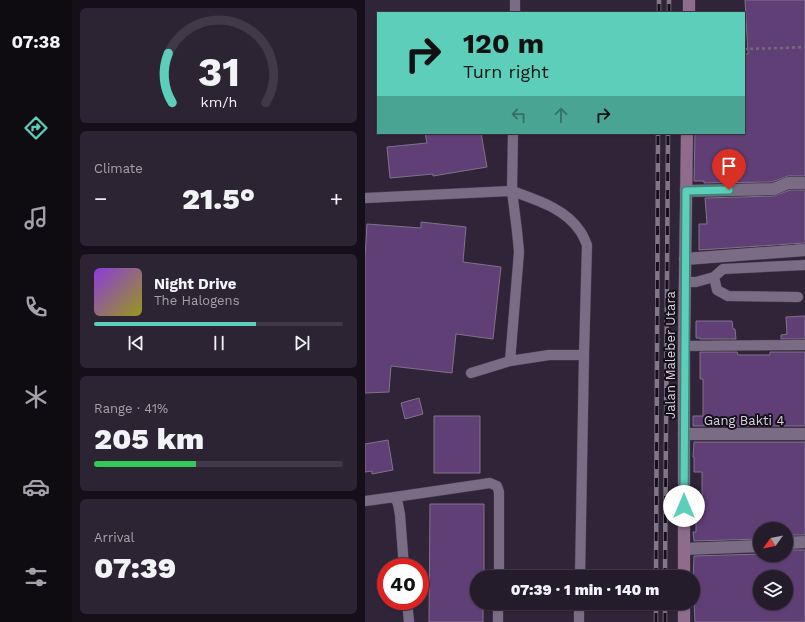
<!DOCTYPE html>
<meta charset="utf-8">
<style>
:root{--surface:#241b2b;--page:#2c2433;--text:#f1f3f6;--muted:#a3a1a9;--line:#413947;--accent:#5dceb9}
body{margin:0;font-family:"Work Sans",sans-serif;background:var(--page);color:var(--text);height:100vh;display:flex;flex-direction:column;font-size:15px;white-space:nowrap}
*{box-sizing:border-box;margin:0}
p{font-size:13px;color:var(--muted)}
.icon{flex:none;width:22px;height:22px;fill:none;stroke:currentColor;stroke-width:2;stroke-linecap:round;stroke-linejoin:round}
.map{position:relative;flex:1;overflow:hidden}
.drawer{display:flex;flex-direction:column;gap:8px;padding:8px;background:#140f18;width:293px}
.drawer>*{flex:none}
.guide{position:absolute;left:12px;top:12px;width:368px;height:122px;border-radius:0px;box-shadow:0 1px 3px #0004,0 0 0 1px var(--line);background:#5dceb9;color:#111;overflow:hidden}
.needle{width:26px;rotate:237deg}
.controls{position:absolute;left:388px;top:522px;display:grid;gap:8px}
.controls a{display:grid;place-items:center;width:40px;height:40px;border-radius:50%;background:var(--surface);box-shadow:0 1px 3px #0004,0 0 0 1px var(--line);font-size:20px}
.speed{position:absolute;left:12px;top:558px;display:flex;gap:8px;font-size:20px;font-weight:700;text-align:center}
.speed>*{display:grid;place-content:center;width:52px;height:52px;border-radius:50%;background:var(--surface);box-shadow:0 1px 3px #0004,0 0 0 1px var(--line);line-height:1}
.speed .limit{border:6px solid #d22;background:#fff;color:#111}
.pin{position:absolute;display:grid;place-items:center;width:34px;height:34px;color:#fff;margin:-41px -17px;border-radius:50% 50% 50% 0;rotate:-45deg;box-shadow:0 0 4px #0007}
.pin .icon{rotate:45deg}
.me{position:absolute;width:44px;margin:-22px;rotate:0deg;stroke-linejoin:round;filter:drop-shadow(0 0 3px #0008)}
.turn{display:flex;align-items:center;gap:14px;height:84px;padding:0 20px;font-size:18px}
.turn .icon{width:52px;height:52px;stroke-width:2.5}
.turn b{display:block;font-size:28px;line-height:34px}
.lanes{display:flex;align-items:center;height:38px;padding:0 20px;background:#0003;justify-content:center;gap:20px;direction:ltr}
.lanes .off{opacity:.35}
.big{font-size:30px;font-weight:800;line-height:1.1}
.drawer .card{flex:1;display:flex;flex-direction:column;justify-content:center;gap:6px;min-width:0;padding:0 14px;border-radius:6px;background:var(--page)}
.drawer .dial{align-items:center;gap:0}
.dial svg{height:104px;overflow:visible;fill:none;stroke:var(--line);stroke-width:7;stroke-linecap:round;text-anchor:middle}
.dial text{fill:var(--text);stroke:none}
.song{display:flex;align-items:center;gap:12px}
.cover{width:48px;height:48px;border-radius:6px;background:linear-gradient(135deg,hsl(270 70% 55%),hsl(60 70% 35%))}
.played{height:4px;border-radius:2px;background:linear-gradient(90deg,var(--accent) 65%,var(--line) 65%)}
.keys{display:flex;justify-content:space-around;direction:ltr}
.heat{display:flex;justify-content:space-between;align-items:center;font-size:22px;direction:ltr}
.charge{height:6px;border-radius:3px;background:linear-gradient(90deg,#34c759 41%,var(--line) 0)}
.trip{position:absolute;left:105px;top:570px;width:230px;height:40px;border-radius:20px;background:var(--surface);box-shadow:0 1px 3px #0004,0 0 0 1px var(--line);font-weight:800;line-height:40px;text-align:center}
main{display:flex;flex:1;min-height:0}
.dock{display:flex;flex-direction:column;width:72px;justify-content:space-around;align-items:center;background:#0e0b11;color:var(--muted)}
.dock .icon{width:28px;height:28px}
.dock .active{color:var(--accent)}
.dock b{font-size:18px;color:var(--text)}
.map>svg:first-child{display:block}
</style>
<main>
<nav class="dock">
<b>07:38</b>
<svg class="icon active" aria-label="directions" viewBox="0 0 24 24"><path d="M12 3l9 9-9 9-9-9zM9 14v-3h6M13 9l2 2-2 2"/></svg>
<svg class="icon" aria-label="music" viewBox="0 0 24 24"><path d="M9 18V5l10-2v13"/><circle cx="6" cy="18" r="3"/><circle cx="16" cy="16" r="3"/></svg>
<svg class="icon" aria-label="phone" viewBox="0 0 24 24"><path d="M5 4h4l2 5-3 2q2 4 5 5l2-3 5 2v4C11 20 4 13 5 4z"/></svg>
<svg class="icon" aria-label="climate" viewBox="0 0 24 24"><path d="M12 3v18M4 7l16 10M4 17L20 7"/></svg>
<svg class="icon" aria-label="car" viewBox="0 0 24 24"><path d="M5 17H2v-5l4-1 3-4h7l3 4 3 1v5h-3M9 17h6M6 11h13"/><circle cx="7" cy="17" r="2"/><circle cx="17" cy="17" r="2"/></svg>
<svg class="icon" aria-label="filters" viewBox="0 0 24 24"><path d="M4 7h16M4 17h16"/><circle cx="9" cy="7" r="2"/><circle cx="15" cy="17" r="2"/></svg>
</nav>
<section class="drawer">
<div class="card dial"><svg viewBox="0 0 100 80">
<path d="M14 69A42 42 0 1 1 86 69"/>
<path d="M14 69A42 42 0 0 1 11 31" stroke="#5dceb9"/>
<text x="50" y="56" font-size="32" font-weight="700">31</text>
<text x="50" y="72" font-size="11">km/h</text>
</svg></div>
<div class="card"><p>Climate</p>
<div class="heat"><a>−</a><b class="big">21.5°</b><a>+</a></div>
</div>
<div class="card">
<div class="song"><i class="cover"></i><div><b>Night Drive</b><p>The Halogens</p></div></div>
<div class="played"></div>
<div class="keys"><svg class="icon" aria-label="previous" viewBox="0 0 24 24"><path d="M18 5L8 12l10 7zM5 5v14"/></svg><svg class="icon" aria-label="pause" viewBox="0 0 24 24"><path d="M8 5v14M16 5v14"/></svg><svg class="icon" aria-label="next" viewBox="0 0 24 24"><path d="M6 5l10 7-10 7zM19 5v14"/></svg></div>
</div>
<div class="card"><p>Range · 41%</p><b class="big">205 km</b><div class="charge"></div></div>
<div class="card"><p>Arrival</p><b class="big">07:39</b></div>
</section>
<div class="map">
<svg width="440" height="622" viewBox="0 0 440 622">
<rect width="100%" height="100%" fill="#302439"/>
<path fill="#603f77" stroke="#80728b" fill-rule="evenodd" d="M 380,0 L 440,0 L 440,176 L 423,176 L 407,182 L 339,183 L 339,181 L 329,181 L 330,133 L 379,133 L 379,54 L 383,54 Z
M 60,133 L 116,133 L 122,167 L 68,176 L 68,174 L 25,178 L 22,147 L 62,143 Z
M 425,190 L 440,190 L 440,243 L 334,250 L 334,224 L 342,224 L 340,198 L 409,196 Z
M 56,222 L 101,227 L 98,262 L 136,267 L 128,339 L 91,334 L 87,373 L 26,366 L 24,392 L 0,393 L 0,258 L 2,224 L 56,228 Z
M 440,316 L 440,339 L 416,339 L 416,335 L 422,334 L 421,317 Z
M 331,321 L 367,321 L 368,329 L 370,329 L 371,339 L 335,339 L 335,338 L 331,338 Z
M 335,352 L 372,352 L 373,355 L 405,355 L 405,352 L 440,352 L 440,426 L 328,426 L 328,416 L 338,416 L 338,379 L 335,379 Z
M 54,398 L 58,414 L 40,419 L 36,403 Z
M 69,416 L 115,416 L 115,473 L 69,473 Z
M 23,440 L 28,470 L 7,474 L 7,471 L 0,472 L 0,444 Z
M 329,442 L 440,442 L 440,535 L 421,535 L 421,529 L 395,529 L 395,539 L 329,541 L 328,532 L 331,532 L 331,504 L 337,503 L 337,472 L 329,472 L 329,457 L 328,457 Z
M 65,504 L 119,504 L 119,577 L 112,577 L 112,603 L 118,603 L 118,622 L 64,622 Z
M 421,550 L 440,550 L 440,622 L 330,622 L 328,581 L 329,556 L 395,554 L 395,555 L 421,555 ZM 395,577 L 421,577 L 421,603 L 395,603 Z"/>
<g fill="none" stroke-linecap="round" stroke-linejoin="round">
<g stroke="#4a4051" stroke-width="11">
<path id="lane" d="M 150,13 L 150,0
M 0,198 L 147,191 L 148,133
M 349,277 L 352,290 L 363,296 L 433,297
M 320,282 L 331,282 L 349,277 L 358,269 L 440,265
M 319,346 L 440,345
M 145,361 L 154,252 L 152,231 L 147,191 C 171,200 200,208 215,231 C 218,235 220,240 222,245 L 219,355 L 215,577
M 106,373 L 145,361 L 184,355 L 219,355
M 30,497 L 125,483 L 132,486 L 134,492 L 134,577
M 0,501 L 30,497 L 33,504 L 35,515 L 39,567
M 42,601 L 44,622
M 133,622 L 133,603
M 214,622 L 214,603"/>
</g>
<g stroke="#4a4051" stroke-width="13">
<path id="street" d="M 321,191 L 409,189 L 423,183 L 440,183
M 320,259 L 440,250
M 319,434 L 440,434
M 421,543 L 440,542
M 319,549 L 395,546"/>
</g>
<g stroke="#4a4051" stroke-width="13">
<path id="secondary" d="M 324,13 L 324,0
M 319,577 L 319,346 L 322,133
M 319,622 L 319,603"/>
</g>
<path stroke="#756a7d" stroke-width="2.5" stroke-dasharray="3 3" stroke-linecap="butt" d="M 379,49 L 418,48 L 440,47"/>
<use href="#lane" stroke="#7a6c85" stroke-width="10"/>
<use href="#street" stroke="#7a6c85" stroke-width="12"/>
<use href="#secondary" stroke="#8f6b8c" stroke-width="12"/>
<g stroke="#827789" stroke-width="4.5">
<path id="rail" d="M 294,13 L 294,0
M 304,13 L 304,0
M 291,577 L 293,133
M 300,577 L 303,133
M 291,622 L 291,603
M 300,622 L 300,603"/>
</g>
<use href="#rail" stroke="#151019" stroke-width="3" stroke-dasharray="9" stroke-linecap="butt"/>
</g>
<g fill="none" stroke-linecap="round" stroke-linejoin="round">
<g stroke="#3c8678" stroke-width="10">
<path id="route" d="M 319,506 L 321,191 L 364,190"/>
</g>
<use href="#route" stroke="#5dceb9" stroke-width="7"/>
</g>
<g text-anchor="middle" dominant-baseline="central" stroke-width="4" stroke-linejoin="round" paint-order="stroke">
<g font-size="13" fill="#d8d0de" stroke="#151019">
<text transform="translate(305 355) rotate(-90)">Jalan Maleber Utara</text>
<text x="379" y="420">Gang Bakti 4</text>
</g>
</g>
</svg>
<div class="controls">
<a><svg class="needle" viewBox="-14 -14 28 28"><path d="M0-13l5 13h-10z" fill="#e53935"/><path d="M0 13l5-13h-10z" fill="#a3a1a9"/></svg></a>
<a><svg class="icon" aria-label="layers" viewBox="0 0 24 24"><path d="M12 4l9 5-9 5-9-5zM3 14l9 5 9-5"/></svg></a>
</div>
<div class="speed"><div class="limit">40</div></div>
<div class="pin" style="left:364px;top:190px;background:#d93025"><svg class="icon" aria-label="arrive" viewBox="0 0 24 24"><path d="M6 21V4h12l-3 4 3 4H6"/></svg></div>
<svg class="me" style="left:319px;top:506px" viewBox="-20 -20 40 40"><circle r="19" fill="#fff"/><path d="M0-13L10 11 0 6-10 11z" fill="#5dceb9"/></svg>
<div class="trip">07:39 · 1 min · 140 m</div>
<div class="guide">
<div class="turn"><svg class="icon" aria-label="right" viewBox="0 0 24 24"><path d="M7 20v-9h11M14 6l5 5-5 5"/></svg><div><b>120 m</b>Turn right</div></div>
<div class="lanes"><svg class="icon off" aria-label="left" viewBox="0 0 24 24"><path d="M17 20v-9H6M10 6l-5 5 5 5"/></svg><svg class="icon off" aria-label="ahead" viewBox="0 0 24 24"><path d="M12 20V5M6 11l6-6 6 6"/></svg><svg class="icon" aria-label="right" viewBox="0 0 24 24"><path d="M7 20v-9h11M14 6l5 5-5 5"/></svg></div>
</div>
</div>
</main>
